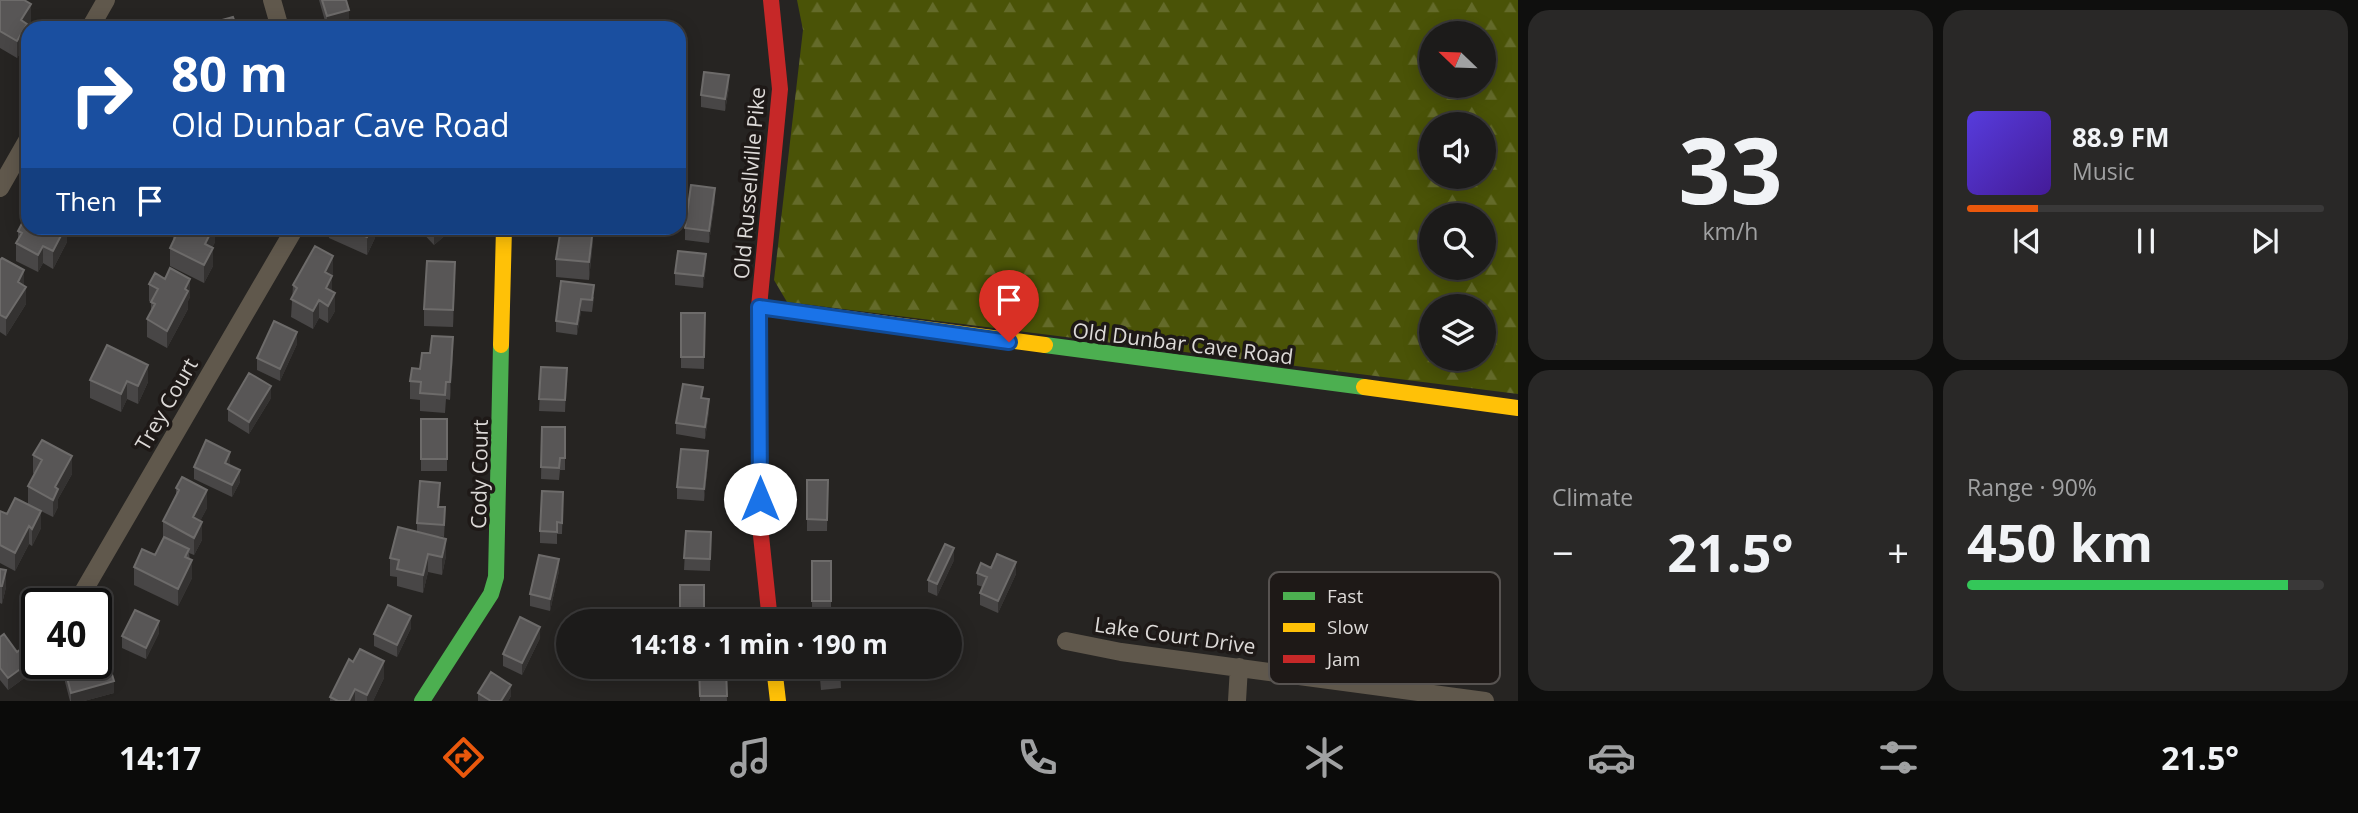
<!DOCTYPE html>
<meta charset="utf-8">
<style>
:root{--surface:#1c1b1a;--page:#292827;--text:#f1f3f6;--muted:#a0a1a2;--line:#3a3939;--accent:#ea580c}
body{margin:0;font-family:"Open Sans",sans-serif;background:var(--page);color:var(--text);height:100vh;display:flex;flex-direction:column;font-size:26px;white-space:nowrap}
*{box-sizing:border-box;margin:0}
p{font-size:23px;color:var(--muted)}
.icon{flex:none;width:38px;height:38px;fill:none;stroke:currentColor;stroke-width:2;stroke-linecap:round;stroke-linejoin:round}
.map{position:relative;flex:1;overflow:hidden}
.panel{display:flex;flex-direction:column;gap:10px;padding:10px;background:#0f0f0e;width:840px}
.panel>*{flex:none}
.banner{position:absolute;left:21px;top:21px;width:665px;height:214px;border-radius:21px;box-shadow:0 4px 18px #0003,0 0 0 2px var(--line);background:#1a4fa0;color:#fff;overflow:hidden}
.needle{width:46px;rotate:293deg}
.controls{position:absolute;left:1419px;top:21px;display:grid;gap:14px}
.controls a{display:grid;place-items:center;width:77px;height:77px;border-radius:50%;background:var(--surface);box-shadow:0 4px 18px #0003,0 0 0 2px var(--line);font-size:35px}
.speed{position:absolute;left:21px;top:588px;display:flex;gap:14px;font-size:35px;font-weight:700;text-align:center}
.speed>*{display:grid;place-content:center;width:91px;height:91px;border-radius:50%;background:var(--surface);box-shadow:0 4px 18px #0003,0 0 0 2px var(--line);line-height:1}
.speed .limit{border:4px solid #111;border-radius:10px;background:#fff;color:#111}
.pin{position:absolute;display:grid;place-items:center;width:60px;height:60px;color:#fff;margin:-72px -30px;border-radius:50% 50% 50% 0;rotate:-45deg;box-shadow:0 0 7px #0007}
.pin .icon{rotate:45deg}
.me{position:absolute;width:77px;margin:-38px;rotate:0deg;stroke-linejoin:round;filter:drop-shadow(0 0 5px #0008)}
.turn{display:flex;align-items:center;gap:24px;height:147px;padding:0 35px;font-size:32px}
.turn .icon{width:91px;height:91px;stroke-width:2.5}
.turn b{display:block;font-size:49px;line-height:60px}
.then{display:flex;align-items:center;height:66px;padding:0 35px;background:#0003;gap:14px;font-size:26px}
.big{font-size:52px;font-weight:700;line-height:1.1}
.panel .tile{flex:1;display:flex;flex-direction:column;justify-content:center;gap:10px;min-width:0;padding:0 24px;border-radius:21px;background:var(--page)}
.panel .dial{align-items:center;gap:0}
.dial b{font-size:91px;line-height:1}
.song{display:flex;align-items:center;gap:21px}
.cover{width:84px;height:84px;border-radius:10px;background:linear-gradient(135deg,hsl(250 70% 55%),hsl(260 70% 35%))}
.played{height:7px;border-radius:4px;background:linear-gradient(90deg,var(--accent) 20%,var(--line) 20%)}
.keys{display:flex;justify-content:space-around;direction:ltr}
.heat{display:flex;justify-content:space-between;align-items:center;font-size:38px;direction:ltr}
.charge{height:10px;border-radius:5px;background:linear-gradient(90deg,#34c759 90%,var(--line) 0)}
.panel .tiles{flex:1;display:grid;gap:10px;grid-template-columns:repeat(2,1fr)}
.trip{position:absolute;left:556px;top:609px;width:406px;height:70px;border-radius:35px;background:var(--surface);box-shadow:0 4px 18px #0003,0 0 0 2px var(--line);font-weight:700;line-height:70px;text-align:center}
.tab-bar{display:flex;height:112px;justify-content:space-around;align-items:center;background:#0b0b0a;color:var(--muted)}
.tab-bar .icon{width:49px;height:49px}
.tab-bar .current{color:var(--accent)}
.tab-bar b{font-size:32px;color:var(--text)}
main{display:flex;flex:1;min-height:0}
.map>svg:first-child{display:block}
</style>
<main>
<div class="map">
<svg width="1518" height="701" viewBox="0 0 1518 701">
<defs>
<pattern id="forest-firs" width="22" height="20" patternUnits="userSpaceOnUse" patternTransform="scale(1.75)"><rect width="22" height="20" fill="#4a5307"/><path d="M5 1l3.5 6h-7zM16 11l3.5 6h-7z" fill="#646b2a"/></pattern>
</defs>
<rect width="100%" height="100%" fill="#262422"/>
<path fill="url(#forest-firs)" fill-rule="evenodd" d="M 797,0 L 1518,0 L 1518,394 L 787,302 L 774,280 L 803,30 ZM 1432,33 L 1484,33 L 1484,86 L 1432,86 ZM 1432,124 L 1484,124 L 1484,177 L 1432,177 ZM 1432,215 L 1484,215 L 1484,268 L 1432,268 ZM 1432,306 L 1484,306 L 1484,359 L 1432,359 Z"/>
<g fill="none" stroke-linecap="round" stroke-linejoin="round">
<path stroke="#60584c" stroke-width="18" d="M 272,0 L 280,28
M 90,28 L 106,0
M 0,188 L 28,139
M 76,604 L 295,228
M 1066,641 L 1121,652 L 1485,701
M 1237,701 L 1239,667"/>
<path stroke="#4caf50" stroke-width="16" d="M 1045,345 L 1364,387
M 422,701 L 491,594 L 496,577 L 501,345"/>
<path stroke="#ffc107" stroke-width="16" d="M 759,307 L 1045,345
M 501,345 L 504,228
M 1364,387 L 1518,408
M 774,667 L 778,701"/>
<path stroke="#c62828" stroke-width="16" d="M 770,621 L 760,526 L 759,307 L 780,89 L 771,0"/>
</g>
<path fill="#484646" d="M 0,0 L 31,22 L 27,28 L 27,42 L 17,58 L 0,48 Z
M 319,0 L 346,0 L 349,21 L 327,28 Z
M 729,87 L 725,111 L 701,107 L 701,95 Z
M 715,200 L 709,243 L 685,240 L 685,228 Z
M 67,228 L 67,242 L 53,269 L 43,263 L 38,272 L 16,261 L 16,243 L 18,240 L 18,231 Z
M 173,228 L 215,228 L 215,242 L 212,248 L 213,266 L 204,283 L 170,266 L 170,248 L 173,242 Z
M 329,228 L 375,228 L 375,238 L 367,255 L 329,238 Z
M 418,228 L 454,228 L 434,245 Z
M 593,240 L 589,280 L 556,277 L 556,259 Z
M 0,260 L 24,285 L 26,304 L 6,336 L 0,332 Z
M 706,266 L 703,288 L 675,285 L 675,273 Z
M 333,274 L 332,276 L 332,292 L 335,311 L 328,323 L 319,318 L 313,329 L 291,317 L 293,285 Z
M 455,280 L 453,327 L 424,326 L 424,309 Z
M 561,281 L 594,297 L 592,312 L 581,311 L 577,335 L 556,332 L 556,321 Z
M 149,284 L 190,297 L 188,301 L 188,309 L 167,348 L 147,337 L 147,319 L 151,311 L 151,303 L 149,301 Z
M 681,313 L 705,313 L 704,369 L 681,368 Z
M 297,344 L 280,381 L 257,370 L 257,358 Z
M 453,355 L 450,400 L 446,399 L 445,413 L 420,411 L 420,400 L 410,399 L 410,381 Z
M 541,367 L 567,368 L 565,412 L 539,411 Z
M 90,380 L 148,382 L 138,404 L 127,399 L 121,412 L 90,398 Z
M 271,398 L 249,434 L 228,421 L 228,409 Z
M 703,398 L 709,411 L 705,439 L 676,434 L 676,423 Z
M 421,419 L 447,419 L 447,471 L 421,471 Z
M 542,427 L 565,427 L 565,470 L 560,470 L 559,480 L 541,479 Z
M 33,455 L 72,474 L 58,499 L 58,507 L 53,517 L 41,511 L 41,528 L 32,546 L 29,544 L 15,571 L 0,563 L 0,511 L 7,514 L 28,504 L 28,486 L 34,474 L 33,473 Z
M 230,463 L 229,465 L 240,482 L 232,497 L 194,479 L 194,467 Z
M 708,463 L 704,501 L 677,499 L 677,487 Z
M 807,480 L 828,480 L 827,531 L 807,531 Z
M 176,488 L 207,508 L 200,521 L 202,540 L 194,555 L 189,553 L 192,578 L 178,606 L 134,585 L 134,567 L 155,555 L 163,539 L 163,521 L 176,496 Z
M 440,495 L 439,507 L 445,519 L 444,537 L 436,536 L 446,556 L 442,575 L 428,572 L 423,593 L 397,586 L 397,577 L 390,576 L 390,558 L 417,532 L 417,523 Z
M 563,504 L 562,534 L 557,534 L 557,544 L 540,543 L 540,531 Z
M 686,531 L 711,532 L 710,571 L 684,570 Z
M 954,560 L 937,596 L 928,592 L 928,580 Z
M 812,561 L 831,561 L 831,613 L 812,613 Z
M 991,568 L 1016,574 L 998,613 L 980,605 L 980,593 L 983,587 L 977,585 L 977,573 Z
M 0,569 L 6,587 L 2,604 L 0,603 Z
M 559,571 L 550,611 L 530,606 L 530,594 Z
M 411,628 L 397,657 L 374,646 L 374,634 Z
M 159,633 L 146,659 L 122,648 L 122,636 Z
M 0,637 L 17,652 L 34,671 L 8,690 L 0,680 Z
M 540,638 L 522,675 L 503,666 L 503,654 Z
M 353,662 L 384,678 L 373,701 L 330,701 L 330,697 Z
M 699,667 L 726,667 L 727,701 L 700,701 Z
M 819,667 L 840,667 L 841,688 L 821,690 Z
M 65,670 L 114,693 L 84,701 L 70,701 L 65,682 Z
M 478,693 L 511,696 L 508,701 L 478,701 Z"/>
<path fill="#343231" d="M 31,4 L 31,22 L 27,28 L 27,42 L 17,58 L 17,41 L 21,20 Z
M 349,10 L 349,21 L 327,28 L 327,16 Z
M 729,75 L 729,87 L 725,111 L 725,99 Z
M 715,188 L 715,200 L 709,243 L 709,231 Z
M 65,228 L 67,228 L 67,242 L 53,269 L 53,251 Z
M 213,228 L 215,228 L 215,242 L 205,262 L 205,244 Z
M 369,228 L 375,228 L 375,238 L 367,255 L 367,237 Z
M 434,228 L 454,228 L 434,245 Z
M 593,228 L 593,240 L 589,280 L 589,262 Z
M 43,246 L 43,263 L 38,272 L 38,255 Z
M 213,248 L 213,266 L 204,283 L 204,265 Z
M 706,254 L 706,266 L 703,288 L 703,276 Z
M 333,256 L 333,274 L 325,289 L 325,272 Z
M 455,262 L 455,280 L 453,327 L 453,310 Z
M 24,270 L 24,288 L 18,282 Z
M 332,276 L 332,293 L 326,306 L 326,288 Z
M 190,279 L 190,297 L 188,301 L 188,309 L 167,348 L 167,331 Z
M 26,287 L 26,304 L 6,336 L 6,318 Z
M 335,293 L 335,311 L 328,323 L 328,306 Z
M 581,299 L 581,311 L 577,335 L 577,324 Z
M 319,300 L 319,318 L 313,329 L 313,311 Z
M 297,332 L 297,344 L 280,381 L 280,369 Z
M 453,337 L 453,355 L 450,400 L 450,382 Z
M 148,365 L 148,382 L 138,404 L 138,386 Z
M 127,381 L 127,399 L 121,412 L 121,394 Z
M 271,386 L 271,398 L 249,434 L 249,422 Z
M 709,399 L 709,411 L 705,439 L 705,427 Z
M 708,451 L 708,463 L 704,501 L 704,489 Z
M 230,452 L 230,463 L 225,475 L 225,463 Z
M 72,456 L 72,474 L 58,499 L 58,507 L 53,517 L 53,500 L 55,487 Z
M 240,470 L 240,482 L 232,497 L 232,485 Z
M 207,490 L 207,508 L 193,535 L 193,517 Z
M 41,511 L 41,528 L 32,546 L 32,529 Z
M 202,522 L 202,540 L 194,555 L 194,538 Z
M 29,526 L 29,544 L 15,571 L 15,553 Z
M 446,539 L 446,556 L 442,575 L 442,557 Z
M 954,548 L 954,560 L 937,596 L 937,584 Z
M 428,554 L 428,572 L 423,593 L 423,575 Z
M 559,559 L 559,571 L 550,611 L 550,599 Z
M 192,560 L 192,578 L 178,606 L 178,589 Z
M 1016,562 L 1016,574 L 998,613 L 998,601 Z
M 6,570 L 6,587 L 2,604 L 2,586 Z
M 411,616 L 411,628 L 397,657 L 397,645 Z
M 159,621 L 159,633 L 146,659 L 146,648 Z
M 540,627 L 540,638 L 522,675 L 522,663 Z
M 34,659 L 34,671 L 8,690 L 8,678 Z
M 384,661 L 384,678 L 373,701 L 367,701 L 367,695 Z
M 114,681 L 114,693 L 84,701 L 71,701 L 71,693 Z
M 511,685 L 511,696 L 508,701 L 501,701 Z
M 355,689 L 355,701 L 349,701 Z"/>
<path fill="#585656" stroke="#6d6b6a" stroke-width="2" d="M 0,0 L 24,0 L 31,4 L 21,20 L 27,24 L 17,41 L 0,31 Z
M 322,0 L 346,0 L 349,10 L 327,16 Z
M 233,17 L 237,28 L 217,28 L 215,22 Z
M 704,72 L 729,75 L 725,99 L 701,95 Z
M 691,185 L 715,188 L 709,231 L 685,228 Z
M 28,212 L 28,228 L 65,228 L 53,251 L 43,246 L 38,255 L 16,243 L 22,233 L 18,231 Z
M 176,228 L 213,228 L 205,244 L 213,248 L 204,265 L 170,248 L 179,229 Z
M 346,228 L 372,228 L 367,237 Z
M 561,228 L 593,228 L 589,262 L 556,259 Z
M 315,246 L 333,256 L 325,272 L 332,276 L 326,288 L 335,293 L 328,306 L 319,300 L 313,311 L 291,299 L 297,288 L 293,285 Z
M 678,251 L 706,254 L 703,276 L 675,273 Z
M 2,258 L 24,270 L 18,282 L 26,287 L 6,318 L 0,315 L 0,260 Z
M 427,261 L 455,262 L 453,310 L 424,309 Z
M 170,268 L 190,279 L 185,289 L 188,291 L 167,331 L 147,319 L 155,304 L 151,302 L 158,289 L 149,284 L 155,273 L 165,279 Z
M 561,281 L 594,285 L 592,300 L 581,299 L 577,324 L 556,321 Z
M 681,313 L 705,313 L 704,357 L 681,357 Z
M 274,321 L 297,332 L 280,369 L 257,358 Z
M 432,336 L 453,337 L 450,382 L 446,382 L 445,395 L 420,393 L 421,382 L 410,381 L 412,368 L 420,369 L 422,353 L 430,353 Z
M 107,345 L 148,365 L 138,386 L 127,381 L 121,394 L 90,380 Z
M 541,367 L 567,368 L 565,400 L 539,399 Z
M 249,373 L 271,386 L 249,422 L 228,409 Z
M 683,384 L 703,387 L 701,398 L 709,399 L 705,427 L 676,423 Z
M 421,419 L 447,419 L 447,459 L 421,459 Z
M 542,427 L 565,427 L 565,458 L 560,458 L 559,468 L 541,467 Z
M 42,440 L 72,456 L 55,487 L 58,489 L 53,500 L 28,486 L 42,460 L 33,455 Z
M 206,440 L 230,452 L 225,463 L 240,470 L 232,485 L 194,467 Z
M 681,449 L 708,451 L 704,489 L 677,487 Z
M 182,477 L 207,490 L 193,517 L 202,522 L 194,538 L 163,521 L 179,490 L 176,488 Z
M 807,480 L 828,480 L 827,520 L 807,519 Z
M 420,481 L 440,483 L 438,507 L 445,507 L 444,525 L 417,523 Z
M 542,491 L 563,492 L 562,523 L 557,522 L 557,532 L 540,531 Z
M 15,498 L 41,511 L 32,529 L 29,526 L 15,553 L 0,545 L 0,511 L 7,514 Z
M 398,527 L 446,539 L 442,557 L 428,554 L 423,575 L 397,569 L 399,560 L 390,558 Z
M 686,531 L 711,532 L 710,559 L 684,558 Z
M 164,537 L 189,549 L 185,557 L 192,560 L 178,589 L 134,567 L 142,549 L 155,555 Z
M 945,544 L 954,548 L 937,584 L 928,580 Z
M 997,554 L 1016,562 L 998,601 L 980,593 L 987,577 L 977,573 L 981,563 L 991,568 Z
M 539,555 L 559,559 L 550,599 L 530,594 Z
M 812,561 L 831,561 L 831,601 L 812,601 Z
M 0,569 L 6,570 L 2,586 L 0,586 Z
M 680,585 L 704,585 L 704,615 L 713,615 L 713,621 L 680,621 Z
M 388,605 L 411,616 L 397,645 L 374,634 Z
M 135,610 L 159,621 L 146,648 L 122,636 Z
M 520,617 L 540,627 L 522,663 L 503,654 Z
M 4,634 L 17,652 L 25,646 L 34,659 L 8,678 L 0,668 L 0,637 Z
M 360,649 L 384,661 L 367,695 L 355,689 L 349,701 L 338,701 L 330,697 L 349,659 L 353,662 Z
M 107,658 L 114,681 L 71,693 L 65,670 L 88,663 L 96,663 L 96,661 Z
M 699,667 L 726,667 L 727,696 L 700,696 Z
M 820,667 L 840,667 L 841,676 L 821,678 Z
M 491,672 L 511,685 L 501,701 L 491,701 L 478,693 Z"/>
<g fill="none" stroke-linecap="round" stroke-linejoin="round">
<g stroke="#114b97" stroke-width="18">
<path id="route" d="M 760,499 L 759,307 L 1009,342"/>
</g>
<use href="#route" stroke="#1a73e8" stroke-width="12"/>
</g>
<g text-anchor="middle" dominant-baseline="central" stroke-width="7" stroke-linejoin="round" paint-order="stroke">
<g font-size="21" fill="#dddad8" stroke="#1e1917">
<text transform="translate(749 183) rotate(-85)">Old Russellville Pike</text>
<text transform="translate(1183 343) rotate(7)">Old Dunbar Cave Road</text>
<text transform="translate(166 404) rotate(-60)">Trey Court</text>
<text transform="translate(479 474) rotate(-89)">Cody Court</text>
<text transform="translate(1175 635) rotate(8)">Lake Court Drive</text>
</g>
</g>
<rect x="1269" y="572" width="231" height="112" rx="10" fill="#1e1917" stroke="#575351" stroke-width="2"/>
<rect x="1283" y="592" width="32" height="8" fill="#4caf50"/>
<rect x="1283" y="623" width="32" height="9" fill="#ffc107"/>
<rect x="1283" y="655" width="32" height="8" fill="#c62828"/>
<g font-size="19" fill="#dddad8">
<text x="1327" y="603">Fast</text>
<text x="1327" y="634">Slow</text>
<text x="1327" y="666">Jam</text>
</g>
</svg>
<div class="controls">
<a><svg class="needle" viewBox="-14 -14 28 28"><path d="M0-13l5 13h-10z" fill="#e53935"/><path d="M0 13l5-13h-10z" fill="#a0a1a2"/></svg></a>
<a><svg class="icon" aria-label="sound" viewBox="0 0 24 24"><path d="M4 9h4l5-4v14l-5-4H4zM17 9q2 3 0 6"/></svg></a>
<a><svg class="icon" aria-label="search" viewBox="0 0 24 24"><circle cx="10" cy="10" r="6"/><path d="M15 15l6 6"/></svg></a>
<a><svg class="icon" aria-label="layers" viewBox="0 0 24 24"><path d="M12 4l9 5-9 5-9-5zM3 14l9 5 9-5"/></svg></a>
</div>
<div class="speed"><div class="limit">40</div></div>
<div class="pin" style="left:1009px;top:342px;background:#d93025"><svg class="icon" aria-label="arrive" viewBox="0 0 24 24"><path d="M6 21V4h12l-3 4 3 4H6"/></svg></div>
<svg class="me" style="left:760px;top:499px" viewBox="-20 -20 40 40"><circle r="19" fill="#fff"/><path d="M0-13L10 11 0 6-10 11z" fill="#1a73e8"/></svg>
<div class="trip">14:18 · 1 min · 190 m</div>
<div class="banner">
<div class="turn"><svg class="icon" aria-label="right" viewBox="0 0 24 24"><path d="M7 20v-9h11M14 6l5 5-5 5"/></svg><div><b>80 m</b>Old Dunbar Cave Road</div></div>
<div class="then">Then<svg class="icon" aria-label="arrive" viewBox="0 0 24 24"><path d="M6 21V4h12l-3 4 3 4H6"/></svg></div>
</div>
</div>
<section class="panel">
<div class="tiles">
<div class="tile dial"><b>33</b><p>km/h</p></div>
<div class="tile">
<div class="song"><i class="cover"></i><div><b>88.9 FM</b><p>Music</p></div></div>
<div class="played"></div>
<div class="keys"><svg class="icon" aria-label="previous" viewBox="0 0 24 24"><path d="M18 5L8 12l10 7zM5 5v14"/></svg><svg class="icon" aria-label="pause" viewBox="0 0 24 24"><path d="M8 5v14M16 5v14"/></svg><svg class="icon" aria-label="next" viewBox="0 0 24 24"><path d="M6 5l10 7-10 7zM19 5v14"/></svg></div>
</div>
<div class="tile"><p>Climate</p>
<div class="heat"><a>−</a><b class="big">21.5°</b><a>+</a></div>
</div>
<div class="tile"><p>Range · 90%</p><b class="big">450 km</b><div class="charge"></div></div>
</div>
</section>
</main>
<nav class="tab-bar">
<b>14:17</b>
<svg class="icon current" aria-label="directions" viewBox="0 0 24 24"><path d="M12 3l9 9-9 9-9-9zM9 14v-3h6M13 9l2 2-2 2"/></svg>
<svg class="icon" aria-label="music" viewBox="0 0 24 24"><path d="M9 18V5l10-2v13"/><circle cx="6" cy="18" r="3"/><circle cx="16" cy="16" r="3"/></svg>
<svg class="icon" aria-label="phone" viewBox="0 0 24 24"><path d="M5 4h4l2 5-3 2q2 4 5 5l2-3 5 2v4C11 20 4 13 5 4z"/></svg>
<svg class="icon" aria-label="climate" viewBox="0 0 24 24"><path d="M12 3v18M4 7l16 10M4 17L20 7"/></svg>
<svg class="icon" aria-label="car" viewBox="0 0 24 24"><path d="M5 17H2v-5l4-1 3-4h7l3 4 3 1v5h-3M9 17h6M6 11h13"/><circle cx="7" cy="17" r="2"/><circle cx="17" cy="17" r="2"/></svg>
<svg class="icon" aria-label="filters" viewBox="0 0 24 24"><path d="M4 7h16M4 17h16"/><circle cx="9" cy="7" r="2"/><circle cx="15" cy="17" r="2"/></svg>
<b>21.5°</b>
</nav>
